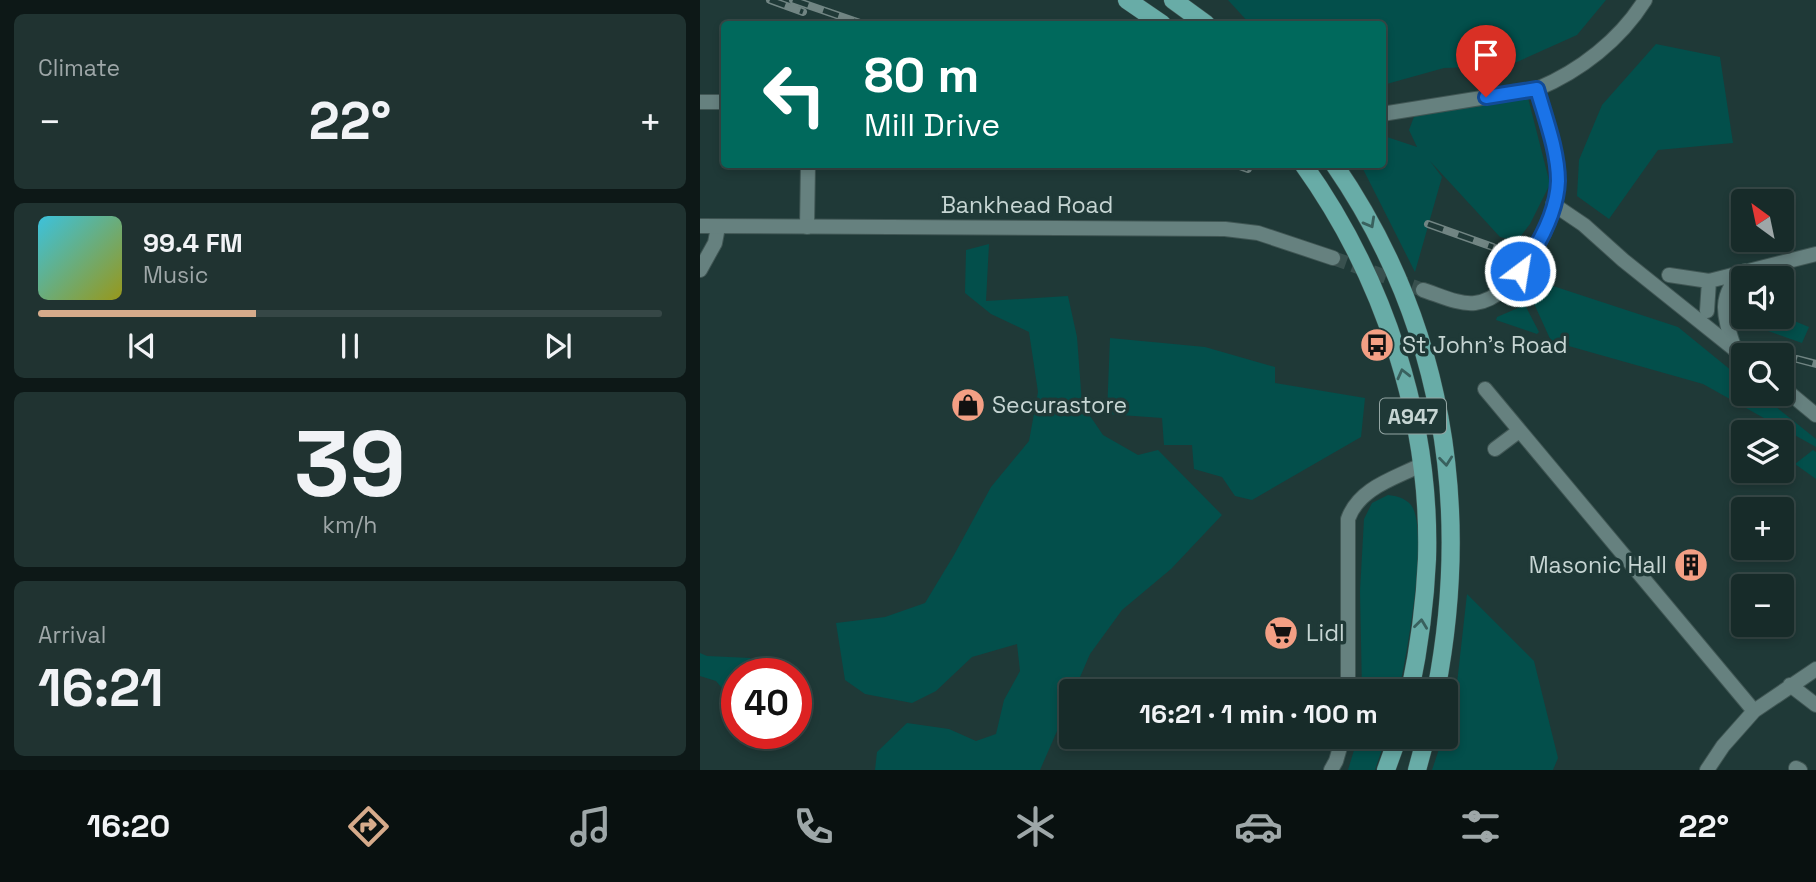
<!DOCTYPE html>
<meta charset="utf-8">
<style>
:root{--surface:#172b29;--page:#203331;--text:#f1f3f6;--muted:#9ea7a8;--line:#364746;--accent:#d6ab8b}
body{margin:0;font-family:"Space Grotesk",sans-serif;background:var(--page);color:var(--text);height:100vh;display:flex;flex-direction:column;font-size:26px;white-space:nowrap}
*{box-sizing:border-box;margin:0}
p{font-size:23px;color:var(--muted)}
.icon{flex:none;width:38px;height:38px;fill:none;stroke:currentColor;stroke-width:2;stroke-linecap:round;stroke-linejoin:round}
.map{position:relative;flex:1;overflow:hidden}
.panel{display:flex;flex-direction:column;gap:14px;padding:14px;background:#0d1817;width:700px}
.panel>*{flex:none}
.hud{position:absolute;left:21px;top:21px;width:665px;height:147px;border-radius:7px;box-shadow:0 4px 10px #0003,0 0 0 2px var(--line);background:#00695c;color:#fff;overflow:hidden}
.needle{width:46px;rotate:327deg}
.controls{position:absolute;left:1031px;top:189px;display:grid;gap:14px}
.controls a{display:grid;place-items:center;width:63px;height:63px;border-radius:7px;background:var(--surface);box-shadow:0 4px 10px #0003,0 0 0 2px var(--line);font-size:35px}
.speed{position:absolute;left:21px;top:658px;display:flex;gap:14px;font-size:35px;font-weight:700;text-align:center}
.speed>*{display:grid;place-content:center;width:91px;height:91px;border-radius:50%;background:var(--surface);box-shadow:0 4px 10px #0003,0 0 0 2px var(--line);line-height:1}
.speed .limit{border:10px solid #d22;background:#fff;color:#111}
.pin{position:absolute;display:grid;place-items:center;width:60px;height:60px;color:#fff;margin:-72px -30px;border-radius:50% 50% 50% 0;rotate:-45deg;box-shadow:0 0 7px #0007}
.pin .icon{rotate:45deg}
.me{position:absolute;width:77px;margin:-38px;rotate:31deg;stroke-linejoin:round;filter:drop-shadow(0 0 5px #0008)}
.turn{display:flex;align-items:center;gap:24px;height:147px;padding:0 28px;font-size:32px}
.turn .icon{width:91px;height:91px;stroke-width:2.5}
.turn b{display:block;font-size:49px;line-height:60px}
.big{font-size:52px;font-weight:700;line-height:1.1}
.panel .tile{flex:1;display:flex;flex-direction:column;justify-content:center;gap:10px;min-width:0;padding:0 24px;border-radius:10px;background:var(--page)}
.panel .dial{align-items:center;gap:0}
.dial b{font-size:91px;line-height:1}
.song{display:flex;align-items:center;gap:21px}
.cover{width:84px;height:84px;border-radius:10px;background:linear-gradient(135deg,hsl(190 70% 55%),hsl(60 70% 35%))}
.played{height:7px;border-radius:4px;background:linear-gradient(90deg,var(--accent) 35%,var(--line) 35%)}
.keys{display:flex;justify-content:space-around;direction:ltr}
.heat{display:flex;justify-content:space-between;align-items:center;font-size:38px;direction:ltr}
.trip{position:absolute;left:359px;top:679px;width:399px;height:70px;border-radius:7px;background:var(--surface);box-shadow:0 4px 10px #0003,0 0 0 2px var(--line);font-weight:700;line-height:70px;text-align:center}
.tabs{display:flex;height:112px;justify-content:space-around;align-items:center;background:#091110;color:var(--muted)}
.tabs .icon{width:49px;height:49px}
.tabs .current{color:var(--accent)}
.tabs b{font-size:32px;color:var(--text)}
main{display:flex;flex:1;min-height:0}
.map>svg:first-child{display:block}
</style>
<main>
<section class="panel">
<div class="tile"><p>Climate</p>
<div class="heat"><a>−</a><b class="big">22°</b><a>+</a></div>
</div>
<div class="tile">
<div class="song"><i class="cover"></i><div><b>99.4 FM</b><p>Music</p></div></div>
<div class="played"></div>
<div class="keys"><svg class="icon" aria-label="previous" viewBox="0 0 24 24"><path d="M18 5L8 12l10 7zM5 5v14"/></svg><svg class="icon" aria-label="pause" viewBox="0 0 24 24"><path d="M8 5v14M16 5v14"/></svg><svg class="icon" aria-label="next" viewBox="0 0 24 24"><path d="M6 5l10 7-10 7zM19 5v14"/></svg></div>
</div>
<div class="tile dial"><b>39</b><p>km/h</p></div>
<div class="tile"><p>Arrival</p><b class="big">16:21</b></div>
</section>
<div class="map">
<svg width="1116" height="770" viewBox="0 0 1116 770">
<rect width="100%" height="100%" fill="#1f3937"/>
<path fill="#034f4b" d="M 528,0 L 906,0 L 877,35 L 808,66 L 744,68 L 683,85 L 682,24 L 550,24 Z
M 956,44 L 1020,57 L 1033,143 L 958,150 L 909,219 L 877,196 L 879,160 L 902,105 Z
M 826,90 L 850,184 L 830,224 L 817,241 L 800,237 L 730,161 L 742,177 L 715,272 L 661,165 L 682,164 L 683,139 L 687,137 L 717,147 L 709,130 L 715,114 Z
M 289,244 L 286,301 L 368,296 L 377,337 L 382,404 L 403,435 L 438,455 L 458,450 L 522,515 L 471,569 L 422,610 L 390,654 L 374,691 L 371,691 L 371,699 L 340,770 L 175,770 L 177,752 L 207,723 L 249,729 L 276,741 L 296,734 L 304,700 L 320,671 L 317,644 L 272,657 L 236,691 L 212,703 L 165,694 L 145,680 L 136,623 L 185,617 L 225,603 L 254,555 L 291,487 L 329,441 L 338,392 L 329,332 L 291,314 L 265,293 L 266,250 Z
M 847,284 L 978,327 L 1043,380 L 1043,394 L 1060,394 L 1116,439 L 1116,447 L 1003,384 L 851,341 L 832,299 Z
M 1041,300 L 1043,317 L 1082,316 L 1109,327 L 1102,343 L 1043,322 L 1040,311 Z
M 825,305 L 839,332 L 837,334 L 796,320 L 797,317 Z
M 410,338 L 505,347 L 575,367 L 575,383 L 665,398 L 661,437 L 552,500 L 535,496 L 522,477 L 494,469 L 492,445 L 464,445 L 462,418 L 407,414 Z
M 1113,450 L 1116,452 L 1116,479 L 1095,464 Z
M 688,495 C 697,496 705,498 711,505 C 730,530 706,659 699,691 L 662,691 L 660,591 L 664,519 L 672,503 Z
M 767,594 L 834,661 L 858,758 L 853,770 L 732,770 L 743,737 L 746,737 L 755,701 Z
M 0,653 L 7,656 L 50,658 L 70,674 L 37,674 L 37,706 L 16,681 L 0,676 Z
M 658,737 L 686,737 L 675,770 L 648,770 Z"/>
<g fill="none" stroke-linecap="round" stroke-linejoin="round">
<path stroke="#38504e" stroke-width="14" stroke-dasharray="14 7" stroke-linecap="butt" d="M 633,258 L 723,290"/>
<g stroke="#405654" stroke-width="16">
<path id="minor" d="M 0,102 L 24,102
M 107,227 L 108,164
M 0,270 L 15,243 L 18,227
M 969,275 L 1009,281 L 1116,254
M 1007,311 L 1009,281
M 1035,350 C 1025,319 1015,295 1045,271
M 785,389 L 1054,711
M 795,449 L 819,431
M 1090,685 L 1116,705
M 648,691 L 648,519 C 659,488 693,479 721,465
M 1096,768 L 1100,770
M 631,770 L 636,761 L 643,737
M 1007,770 L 1023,746 L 1054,711 L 1116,669"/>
</g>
<g stroke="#405654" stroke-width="16">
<path id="tertiary" d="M 682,114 L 837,89 C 880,71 920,40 945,0
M 853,204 L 884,225 L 923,260 L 1043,356
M 0,226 L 525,229 L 558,233 L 633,258
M 723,290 C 739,295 759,305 775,303 C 818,298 859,218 858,179 C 857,149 845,117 837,89
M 1082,387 L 1116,415"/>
</g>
<g stroke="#405654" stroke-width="19">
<path id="primary" d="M 427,0 L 462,24
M 473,0 L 506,24
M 603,164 C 684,277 731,420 727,559 C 725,604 719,648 710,691
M 634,164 C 743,322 772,505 736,691
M 686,770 L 698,737
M 717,770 L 726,737"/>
</g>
<use href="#minor" stroke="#66817f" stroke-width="14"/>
<use href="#tertiary" stroke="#66817f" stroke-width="14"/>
<use href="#primary" stroke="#68aca7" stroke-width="18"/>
<g stroke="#718583" stroke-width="8">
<path id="rail" d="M 70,0 L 103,12
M 93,0 L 163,24
M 534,164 L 548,169
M 728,224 L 793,247
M 1097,359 L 1116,364"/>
</g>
<use href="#rail" stroke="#1f3937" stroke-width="5" stroke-dasharray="16" stroke-linecap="butt"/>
</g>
<defs><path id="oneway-chevron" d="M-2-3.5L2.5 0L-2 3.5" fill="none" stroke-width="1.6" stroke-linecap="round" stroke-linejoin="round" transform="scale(1.75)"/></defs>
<g stroke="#39615e">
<use href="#oneway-chevron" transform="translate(670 223) rotate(61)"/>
<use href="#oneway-chevron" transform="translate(703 374) rotate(-104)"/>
<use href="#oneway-chevron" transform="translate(746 461) rotate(84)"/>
<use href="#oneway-chevron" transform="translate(721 624) rotate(-83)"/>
</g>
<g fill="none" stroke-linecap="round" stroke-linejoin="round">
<g stroke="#114b97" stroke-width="18">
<path id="route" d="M 786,97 L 837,89 C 845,117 858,151 858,181 C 857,212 838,246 820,271"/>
</g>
<use href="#route" stroke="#1a73e8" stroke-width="12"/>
</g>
<defs>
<g id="bus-disc" transform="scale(1.75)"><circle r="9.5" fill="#f39f84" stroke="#1f3937"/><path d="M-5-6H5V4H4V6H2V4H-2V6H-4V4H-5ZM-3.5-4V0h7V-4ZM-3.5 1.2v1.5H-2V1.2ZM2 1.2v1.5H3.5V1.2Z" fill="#111"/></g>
<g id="shop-disc" transform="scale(1.75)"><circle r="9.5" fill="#f39f84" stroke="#1f3937"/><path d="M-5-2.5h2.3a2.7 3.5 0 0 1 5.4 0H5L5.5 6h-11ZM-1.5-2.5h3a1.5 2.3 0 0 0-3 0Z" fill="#111"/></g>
<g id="building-disc" transform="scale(1.75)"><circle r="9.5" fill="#f39f84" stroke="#1f3937"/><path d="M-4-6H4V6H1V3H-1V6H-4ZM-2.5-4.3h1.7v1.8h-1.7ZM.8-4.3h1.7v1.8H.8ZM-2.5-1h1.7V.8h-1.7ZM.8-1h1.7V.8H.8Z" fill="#111"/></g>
<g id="supermarket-disc" transform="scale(1.75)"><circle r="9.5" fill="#f39f84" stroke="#1f3937"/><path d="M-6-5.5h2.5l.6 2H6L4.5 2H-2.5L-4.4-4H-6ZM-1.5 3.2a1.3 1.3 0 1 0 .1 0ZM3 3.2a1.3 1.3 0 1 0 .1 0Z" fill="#111"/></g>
</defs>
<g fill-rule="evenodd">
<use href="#bus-disc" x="677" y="345"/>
<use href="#shop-disc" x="268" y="405"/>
<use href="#building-disc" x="991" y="565"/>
<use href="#supermarket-disc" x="581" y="633"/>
</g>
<g text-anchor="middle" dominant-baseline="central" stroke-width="7" stroke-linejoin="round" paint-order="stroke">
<rect fill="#1f3937" stroke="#94a6a4" stroke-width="2" x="680" y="398.5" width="66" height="35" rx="5"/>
<g font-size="21" font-weight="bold" fill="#c6d5d3">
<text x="713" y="416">A947</text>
</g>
<g font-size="23" fill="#c6d5d3" stroke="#1f3937">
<text x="327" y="205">Bankhead Road</text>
</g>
<g font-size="23" fill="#c6d5d3" stroke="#1f3937" text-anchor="start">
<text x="702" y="345">St John's Road</text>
<text x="292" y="405">Securastore</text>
<text x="967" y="565" text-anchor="end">Masonic Hall</text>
<text x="606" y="633">Lidl</text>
</g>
</g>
</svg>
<div class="controls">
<a><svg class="needle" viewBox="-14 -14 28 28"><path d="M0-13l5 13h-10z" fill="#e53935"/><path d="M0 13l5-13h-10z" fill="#9ea7a8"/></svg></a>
<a><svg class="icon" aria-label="sound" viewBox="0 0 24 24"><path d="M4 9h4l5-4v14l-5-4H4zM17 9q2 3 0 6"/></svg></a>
<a><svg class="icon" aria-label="search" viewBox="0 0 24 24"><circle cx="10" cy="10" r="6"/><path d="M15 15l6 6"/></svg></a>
<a><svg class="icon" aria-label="layers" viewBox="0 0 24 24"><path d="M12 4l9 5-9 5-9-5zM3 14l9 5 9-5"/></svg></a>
<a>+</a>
<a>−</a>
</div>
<div class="speed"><div class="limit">40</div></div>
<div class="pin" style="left:786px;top:97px;background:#d93025"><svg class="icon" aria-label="arrive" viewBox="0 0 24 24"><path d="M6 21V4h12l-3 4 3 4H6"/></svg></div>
<svg class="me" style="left:820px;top:271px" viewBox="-20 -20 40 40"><circle r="17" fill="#1a73e8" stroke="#fff" stroke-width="3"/><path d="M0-11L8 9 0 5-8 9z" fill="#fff"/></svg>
<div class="trip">16:21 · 1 min · 100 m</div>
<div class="hud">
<div class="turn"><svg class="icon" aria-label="left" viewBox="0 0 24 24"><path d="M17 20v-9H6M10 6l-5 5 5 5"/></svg><div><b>80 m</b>Mill Drive</div></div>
</div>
</div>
</main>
<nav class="tabs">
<b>16:20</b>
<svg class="icon current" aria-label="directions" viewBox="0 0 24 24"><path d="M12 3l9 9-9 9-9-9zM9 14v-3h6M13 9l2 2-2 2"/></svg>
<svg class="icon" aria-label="music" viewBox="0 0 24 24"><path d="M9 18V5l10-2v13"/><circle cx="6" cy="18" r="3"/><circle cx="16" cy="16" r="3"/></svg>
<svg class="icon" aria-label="phone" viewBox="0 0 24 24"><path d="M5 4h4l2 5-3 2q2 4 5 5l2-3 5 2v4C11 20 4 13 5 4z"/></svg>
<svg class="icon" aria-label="climate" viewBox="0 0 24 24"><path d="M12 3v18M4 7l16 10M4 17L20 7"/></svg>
<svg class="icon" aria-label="car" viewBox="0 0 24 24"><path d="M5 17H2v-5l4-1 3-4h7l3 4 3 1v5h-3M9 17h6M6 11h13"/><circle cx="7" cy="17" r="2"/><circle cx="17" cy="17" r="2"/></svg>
<svg class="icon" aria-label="filters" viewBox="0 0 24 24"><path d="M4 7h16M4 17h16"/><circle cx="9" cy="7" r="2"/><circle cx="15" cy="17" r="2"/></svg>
<b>22°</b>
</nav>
